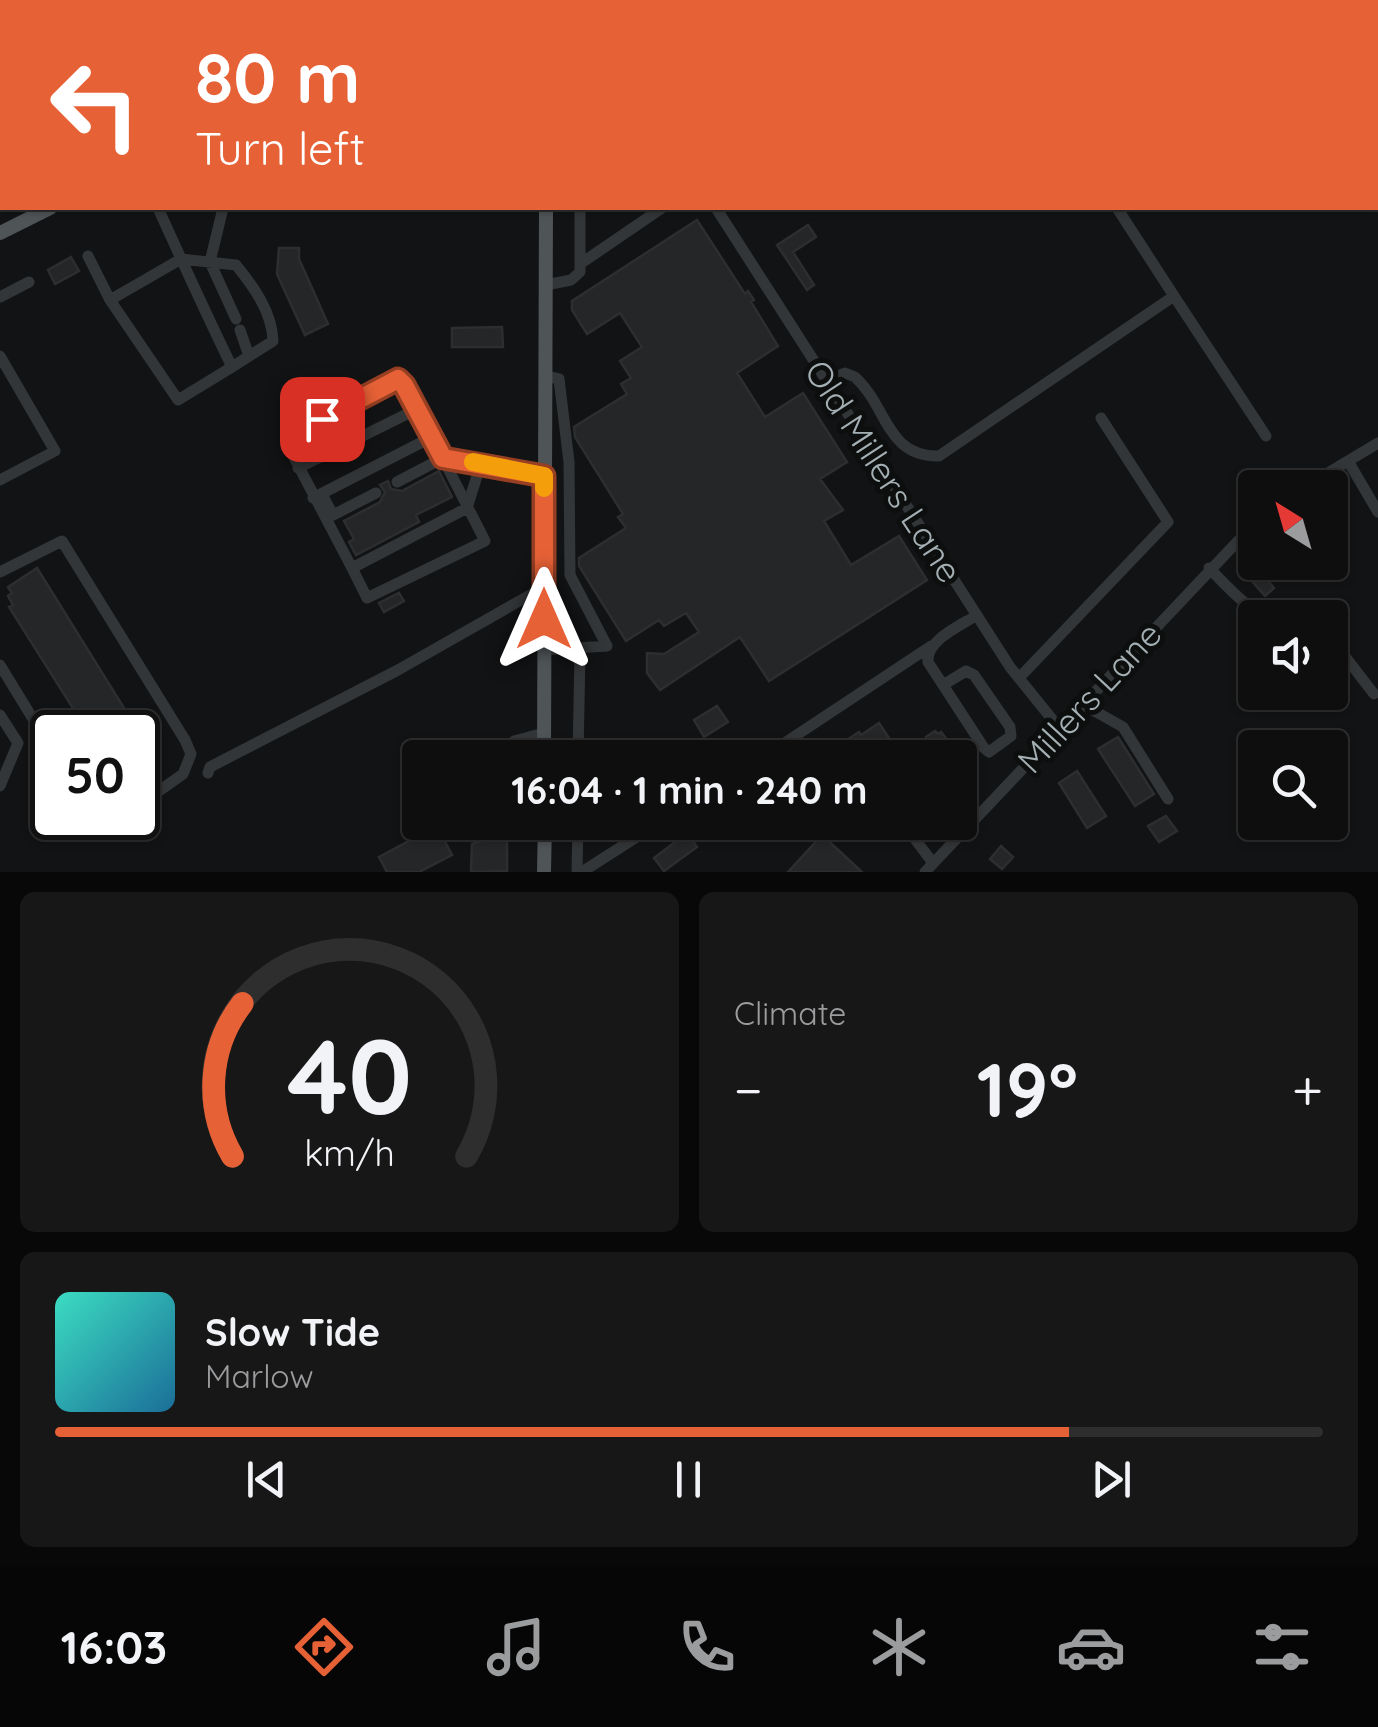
<!DOCTYPE html>
<meta charset="utf-8">
<style>
:root{--surface:#0e0e0f;--page:#171718;--text:#f1f3f6;--muted:#9b9c9e;--line:#2e2e2f;--accent:#e76136}
body{margin:0;font-family:Quicksand,sans-serif;background:var(--page);color:var(--text);height:100vh;display:flex;flex-direction:column;font-size:38px;white-space:nowrap}
*{box-sizing:border-box;margin:0}
p{font-size:32px;color:var(--muted)}
.icon{flex:none;width:55px;height:55px;fill:none;stroke:currentColor;stroke-width:2;stroke-linecap:round;stroke-linejoin:round}
.map{position:relative;height:872px;overflow:hidden}
.sheet{display:flex;flex-direction:column;gap:20px;padding:20px;background:#080808;flex:1}
.sheet>*{flex:none}
.hud{position:absolute;left:0px;top:0px;width:1380px;height:210px;box-shadow:0 2px 8px #0004,0 0 0 2px var(--line);background:#e76136;color:#fff;overflow:hidden}
.needle{width:65px;rotate:323deg}
.controls{position:absolute;left:1238px;top:470px;display:grid;gap:20px}
.controls a{display:grid;place-items:center;width:110px;height:110px;border-radius:10px;background:var(--surface);box-shadow:0 2px 8px #0004,0 0 0 2px var(--line);font-size:50px}
.speed{position:absolute;left:30px;top:710px;display:flex;gap:20px;font-size:50px;font-weight:700;text-align:center}
.speed>*{display:grid;place-content:center;width:130px;height:130px;border-radius:50%;background:var(--surface);box-shadow:0 2px 8px #0004,0 0 0 2px var(--line);line-height:1}
.speed .limit{border:5px solid #111;border-radius:15px;background:#fff;color:#111}
.pin{position:absolute;display:grid;place-items:center;width:85px;height:85px;color:#fff;margin:-42px;border-radius:20px;box-shadow:0 5px 15px #0006}
.me{position:absolute;width:110px;margin:-55px;rotate:0deg;stroke-linejoin:round;filter:drop-shadow(0 0 8px #0008)}
.turn{display:flex;align-items:center;gap:35px;height:210px;padding:0 30px;font-size:45px}
.turn .icon{width:130px;height:130px;stroke-width:2.5}
.turn b{display:block;font-size:70px;line-height:85px}
.big{font-size:75px;font-weight:700;line-height:1.1}
.sheet .card{flex:1;display:flex;flex-direction:column;justify-content:center;gap:15px;min-width:0;padding:0 35px;border-radius:15px;background:var(--page)}
.sheet .dial{align-items:center;gap:0}
.dial svg{height:260px;overflow:visible;fill:none;stroke:var(--line);stroke-width:7;stroke-linecap:round;text-anchor:middle}
.dial text{fill:var(--text);stroke:none}
.song{display:flex;align-items:center;gap:30px}
.cover{width:120px;height:120px;border-radius:15px;background:linear-gradient(135deg,hsl(170 70% 55%),hsl(200 70% 35%))}
.played{height:10px;border-radius:5px;background:linear-gradient(90deg,var(--accent) 80%,var(--line) 80%)}
.keys{display:flex;justify-content:space-around;direction:ltr}
.heat{display:flex;justify-content:space-between;align-items:center;font-size:55px;direction:ltr}
.sheet .tiles{flex:1;display:grid;gap:20px;grid-template-columns:1fr 1fr}
.card:last-child{grid-column:span 2}
.trip{position:absolute;left:402px;top:740px;width:575px;height:100px;border-radius:10px;background:var(--surface);box-shadow:0 2px 8px #0004,0 0 0 2px var(--line);font-weight:700;line-height:100px;text-align:center}
.tabs{display:flex;height:160px;justify-content:space-around;align-items:center;background:#060606;color:var(--muted)}
.tabs .icon{width:70px;height:70px}
.tabs .active{color:var(--accent)}
.tabs b{font-size:45px;color:var(--text)}
.map>svg:first-child{display:block}
</style>
<div class="map">
<svg width="1378" height="872" viewBox="0 0 1378 872">
<rect width="100%" height="100%" fill="#121314"/>
<path fill="#252627" stroke="#2c2e2f" stroke-width="2.5" d="M 697,220 L 745,294 L 748,291 L 754,300 L 751,302 L 778,346 L 737,373 L 765,417 L 803,393 L 847,462 L 820,479 L 843,510 L 824,521 L 851,565 L 899,536 L 927,580 L 769,681 L 740,637 L 660,690 L 647,673 L 647,653 L 664,654 L 699,632 L 686,613 L 664,626 L 659,620 L 626,641 L 579,566 L 579,558 L 626,528 L 618,517 L 623,514 L 575,437 L 574,427 L 627,394 L 621,384 L 631,378 L 620,361 L 642,347 L 620,313 L 587,334 L 572,310 L 572,301 Z
M 808,225 L 816,237 L 793,252 L 814,285 L 807,290 L 777,245 Z
M 279,248 L 299,248 L 299,259 L 328,324 L 305,335 L 277,274 Z
M 71,257 L 79,271 L 55,284 L 48,270 Z
M 502,327 L 503,347 L 452,347 L 452,328 Z
M 439,471 L 452,497 L 416,515 L 419,522 L 356,555 L 349,542 L 354,539 L 344,521 L 380,502 L 385,492 L 380,485 L 388,481 L 391,489 L 402,491 Z
M 1253,563 L 1274,588 L 1265,596 L 1244,572 Z
M 37,568 L 152,753 L 147,756 L 150,761 L 138,769 L 138,732 L 88,732 L 9,607 L 13,605 L 8,596 L 12,593 L 8,587 Z
M 399,593 L 404,601 L 384,612 L 379,603 Z
M 717,706 L 728,722 L 704,737 L 694,720 Z
M 879,723 L 902,758 L 839,758 L 833,749 L 859,732 L 861,735 Z
M 935,731 L 938,734 L 941,732 L 974,774 L 960,784 L 960,758 L 935,758 L 925,745 L 929,742 L 926,737 Z
M 1118,737 L 1154,794 L 1135,806 L 1098,749 Z
M 1077,771 L 1106,816 L 1087,828 L 1059,783 Z
M 1166,816 L 1177,831 L 1159,842 L 1148,826 Z
M 437,826 L 452,855 L 419,872 L 387,872 L 379,857 Z
M 507,826 L 507,871 L 471,872 L 472,844 L 492,838 L 488,830 Z
M 687,833 L 697,847 L 664,871 L 654,858 Z
M 822,835 L 862,872 L 788,872 Z
M 1001,846 L 1013,857 L 1002,869 L 990,859 Z"/>
<g fill="none" stroke-linecap="round" stroke-linejoin="round">
<path stroke="#333638" stroke-width="11" d="M 22,0 L 23,2
M 221,0 L 223,2
M 585,0 L 586,2
M 636,0 L 638,2
M 106,2 L 111,0
M 666,2 L 670,0
M 946,2 L 950,0
M 0,57 L 2,56
M 158,208 C 182,261 206,314 232,367 L 178,400 L 110,300 L 181,259 L 236,265 C 254,287 272,312 273,341 L 232,367
M 223,208 L 210,262 L 236,319
M 716,208 L 1010,667 L 1060,729
M 1117,208 L 1174,296
M 88,256 L 110,300
M 580,264 L 662,208
M 546,285 L 571,280 L 580,272 L 580,208
M 0,297 L 29,282
M 240,330 L 249,356
M 0,356 L 55,451 L 0,480
M 826,381 L 845,373 L 855,377 C 888,407 886,457 939,456 L 1174,296 L 1266,436
M 1348,461 L 1378,512
M 298,468 L 417,409
M 397,482 L 443,458 L 544,476
M 1303,488 L 1378,443
M 322,494 L 333,515 L 376,493
M 313,498 L 432,437
M 352,568 L 367,598 L 485,541 L 432,437 L 398,379 L 291,435 L 287,444 L 352,568 L 467,508 L 481,463
M 1209,568 C 1228,587 1245,608 1271,618
M 0,572 L 62,541 L 185,740 L 191,754 L 183,774 L 138,806
M 1330,637 L 1374,694
M 544,650 L 607,646 L 570,575 L 569,462 L 559,379 L 545,376
M 0,665 L 52,750
M 1019,678 L 1168,522 L 1101,418
M 943,685 L 966,671 L 974,675 L 1010,727 L 1011,736 L 989,752 L 984,748 L 928,662 C 926,640 960,626 977,615
M 1082,704 L 1123,727 L 1168,799
M 0,715 L 18,743 L 0,786
M 500,758 L 514,741 L 544,733
M 578,758 L 580,650
M 762,758 L 931,646
M 208,773 L 210,767 L 398,670 L 544,587
M 960,799 L 977,817
M 108,818 L 119,818
M 515,822 L 521,828 L 545,831
M 902,822 L 933,863
M 577,872 L 578,822
M 582,872 L 660,822
M 925,872 L 1255,523"/>
<path stroke="#4f5457" stroke-width="14" d="M 527,0 L 529,2
M 447,2 L 453,0
M 550,2 L 550,0
M 0,233 L 50,208
M 544,758 L 546,208
M 544,872 L 545,822"/>
</g>
<g fill="none" stroke-linecap="round" stroke-linejoin="round">
<g stroke="#963f23" stroke-width="25">
<path id="route" d="M 322,419 L 398,379 L 404,385 L 443,458 L 544,476 L 544,619"/>
</g>
<use href="#route" stroke="#e76136" stroke-width="18"/>
<path stroke="#f59e0b" stroke-width="18" d="M 473,462 L 544,476 L 544,488"/>
</g>
<g text-anchor="middle" dominant-baseline="central" stroke-width="10" stroke-linejoin="round" paint-order="stroke">
<g font-size="35" fill="#a4afb3" stroke="#0d0e0e">
<text transform="translate(884 471) rotate(57)">Old Millers Lane</text>
<text transform="translate(1089 697) rotate(-47)">Millers Lane</text>
</g>
</g>
</svg>
<div class="controls">
<a><svg class="needle" viewBox="-14 -14 28 28"><path d="M0-13l5 13h-10z" fill="#e53935"/><path d="M0 13l5-13h-10z" fill="#9b9c9e"/></svg></a>
<a><svg class="icon" aria-label="sound" viewBox="0 0 24 24"><path d="M4 9h4l5-4v14l-5-4H4zM17 9q2 3 0 6"/></svg></a>
<a><svg class="icon" aria-label="search" viewBox="0 0 24 24"><circle cx="10" cy="10" r="6"/><path d="M15 15l6 6"/></svg></a>
</div>
<div class="speed"><div class="limit">50</div></div>
<div class="pin" style="left:322px;top:419px;background:#d93025"><svg class="icon" aria-label="arrive" viewBox="0 0 24 24"><path d="M6 21V4h12l-3 4 3 4H6"/></svg></div>
<svg class="me" style="left:544px;top:619px" viewBox="-20 -20 40 40"><path d="M0-17L14 15 0 8-14 15z" fill="#e76136" stroke="#fff" stroke-width="4"/></svg>
<div class="trip">16:04 · 1 min · 240 m</div>
<div class="hud">
<div class="turn"><svg class="icon" aria-label="left" viewBox="0 0 24 24"><path d="M17 20v-9H6M10 6l-5 5 5 5"/></svg><div><b>80 m</b>Turn left</div></div>
</div>
</div>
<section class="sheet">
<div class="tiles">
<div class="card dial"><svg viewBox="0 0 100 80">
<path d="M14 69A42 42 0 1 1 86 69"/>
<path d="M14 69A42 42 0 0 1 17 22" stroke="#e76136"/>
<text x="50" y="56" font-size="32" font-weight="700">40</text>
<text x="50" y="72" font-size="11">km/h</text>
</svg></div>
<div class="card"><p>Climate</p>
<div class="heat"><a>−</a><b class="big">19°</b><a>+</a></div>
</div>
<div class="card">
<div class="song"><i class="cover"></i><div><b>Slow Tide</b><p>Marlow</p></div></div>
<div class="played"></div>
<div class="keys"><svg class="icon" aria-label="previous" viewBox="0 0 24 24"><path d="M18 5L8 12l10 7zM5 5v14"/></svg><svg class="icon" aria-label="pause" viewBox="0 0 24 24"><path d="M8 5v14M16 5v14"/></svg><svg class="icon" aria-label="next" viewBox="0 0 24 24"><path d="M6 5l10 7-10 7zM19 5v14"/></svg></div>
</div>
</div>
</section>
<nav class="tabs">
<b>16:03</b>
<svg class="icon active" aria-label="directions" viewBox="0 0 24 24"><path d="M12 3l9 9-9 9-9-9zM9 14v-3h6M13 9l2 2-2 2"/></svg>
<svg class="icon" aria-label="music" viewBox="0 0 24 24"><path d="M9 18V5l10-2v13"/><circle cx="6" cy="18" r="3"/><circle cx="16" cy="16" r="3"/></svg>
<svg class="icon" aria-label="phone" viewBox="0 0 24 24"><path d="M5 4h4l2 5-3 2q2 4 5 5l2-3 5 2v4C11 20 4 13 5 4z"/></svg>
<svg class="icon" aria-label="climate" viewBox="0 0 24 24"><path d="M12 3v18M4 7l16 10M4 17L20 7"/></svg>
<svg class="icon" aria-label="car" viewBox="0 0 24 24"><path d="M5 17H2v-5l4-1 3-4h7l3 4 3 1v5h-3M9 17h6M6 11h13"/><circle cx="7" cy="17" r="2"/><circle cx="17" cy="17" r="2"/></svg>
<svg class="icon" aria-label="filters" viewBox="0 0 24 24"><path d="M4 7h16M4 17h16"/><circle cx="9" cy="7" r="2"/><circle cx="15" cy="17" r="2"/></svg>
</nav>
